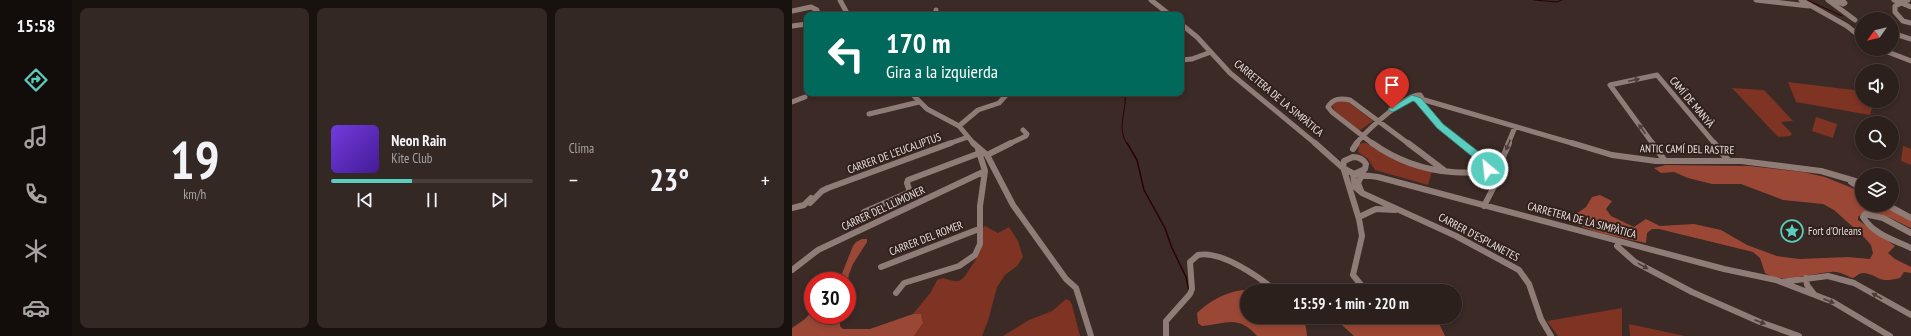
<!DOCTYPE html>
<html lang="es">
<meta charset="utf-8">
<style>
:root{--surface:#2c201c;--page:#342825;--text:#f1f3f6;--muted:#a6a3a3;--line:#483e3b;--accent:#59cebe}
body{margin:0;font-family:"PT Sans Narrow",sans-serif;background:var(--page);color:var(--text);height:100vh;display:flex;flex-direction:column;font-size:15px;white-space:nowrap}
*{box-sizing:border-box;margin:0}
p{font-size:13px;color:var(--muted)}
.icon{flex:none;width:22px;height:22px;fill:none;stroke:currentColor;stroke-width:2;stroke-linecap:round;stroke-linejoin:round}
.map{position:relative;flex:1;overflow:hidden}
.panel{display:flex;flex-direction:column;gap:8px;padding:8px;background:#18120f;width:720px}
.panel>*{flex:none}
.banner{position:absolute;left:12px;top:12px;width:380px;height:84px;border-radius:8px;box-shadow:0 2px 6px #0003,0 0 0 1px var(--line);background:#00695c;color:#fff;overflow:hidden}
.needle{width:26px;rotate:236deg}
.tools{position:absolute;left:1063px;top:12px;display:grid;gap:8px}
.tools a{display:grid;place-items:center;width:44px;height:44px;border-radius:50%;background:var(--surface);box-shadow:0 2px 6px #0003,0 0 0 1px var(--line);font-size:20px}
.speed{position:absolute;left:12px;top:272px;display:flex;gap:8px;font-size:20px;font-weight:700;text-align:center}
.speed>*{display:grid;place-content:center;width:52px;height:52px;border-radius:50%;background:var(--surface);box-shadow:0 2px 6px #0003,0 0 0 1px var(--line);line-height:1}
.speed .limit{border:6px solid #d22;background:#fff;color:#111}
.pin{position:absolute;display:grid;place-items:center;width:34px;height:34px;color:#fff;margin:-41px -17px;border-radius:50% 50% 50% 0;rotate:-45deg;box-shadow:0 0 4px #0007}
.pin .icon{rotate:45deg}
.me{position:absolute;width:44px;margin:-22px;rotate:332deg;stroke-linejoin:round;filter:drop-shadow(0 0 3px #0008)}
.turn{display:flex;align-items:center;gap:14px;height:84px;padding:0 16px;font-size:18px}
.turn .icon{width:52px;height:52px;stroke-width:2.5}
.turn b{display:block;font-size:28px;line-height:34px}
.big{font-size:30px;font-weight:600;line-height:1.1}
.panel .tile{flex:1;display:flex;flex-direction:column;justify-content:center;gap:6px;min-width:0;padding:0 14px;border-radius:8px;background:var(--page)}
.panel .dial{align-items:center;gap:0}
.dial b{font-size:52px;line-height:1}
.song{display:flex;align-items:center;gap:12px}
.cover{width:48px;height:48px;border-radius:6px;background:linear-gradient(135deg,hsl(260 70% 55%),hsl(260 70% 35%))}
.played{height:4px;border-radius:2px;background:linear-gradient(90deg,var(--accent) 40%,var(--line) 40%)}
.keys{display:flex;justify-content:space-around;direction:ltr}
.heat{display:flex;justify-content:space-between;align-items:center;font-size:22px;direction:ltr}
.panel .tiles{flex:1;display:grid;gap:8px;grid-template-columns:repeat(3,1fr)}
.trip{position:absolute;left:448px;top:284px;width:222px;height:40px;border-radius:20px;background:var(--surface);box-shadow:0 2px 6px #0003,0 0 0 1px var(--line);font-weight:600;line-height:40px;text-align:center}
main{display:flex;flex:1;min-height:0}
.tabs{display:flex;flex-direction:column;width:72px;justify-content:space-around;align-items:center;background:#120d0b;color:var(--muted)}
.tabs .icon{width:28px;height:28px}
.tabs .current{color:var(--accent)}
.tabs b{font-size:18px;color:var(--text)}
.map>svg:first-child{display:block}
</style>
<main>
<nav class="tabs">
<b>15:58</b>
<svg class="icon current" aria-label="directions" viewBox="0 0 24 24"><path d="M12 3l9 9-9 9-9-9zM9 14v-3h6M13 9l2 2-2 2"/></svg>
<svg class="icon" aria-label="music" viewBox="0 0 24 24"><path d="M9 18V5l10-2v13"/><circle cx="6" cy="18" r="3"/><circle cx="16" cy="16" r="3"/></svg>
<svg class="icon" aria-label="phone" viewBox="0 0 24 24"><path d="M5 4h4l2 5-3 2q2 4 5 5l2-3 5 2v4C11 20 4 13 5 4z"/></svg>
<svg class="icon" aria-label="climate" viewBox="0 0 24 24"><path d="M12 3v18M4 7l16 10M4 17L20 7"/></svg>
<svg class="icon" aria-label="car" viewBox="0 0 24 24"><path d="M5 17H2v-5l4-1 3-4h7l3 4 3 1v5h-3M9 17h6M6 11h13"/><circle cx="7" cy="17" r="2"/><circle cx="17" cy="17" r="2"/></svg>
</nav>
<section class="panel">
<div class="tiles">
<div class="tile dial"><b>19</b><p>km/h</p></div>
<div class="tile">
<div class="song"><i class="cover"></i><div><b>Neon Rain</b><p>Kite Club</p></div></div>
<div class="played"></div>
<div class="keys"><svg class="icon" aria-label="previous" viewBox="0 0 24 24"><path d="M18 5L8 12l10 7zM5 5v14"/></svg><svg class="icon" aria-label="pause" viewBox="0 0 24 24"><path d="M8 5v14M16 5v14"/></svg><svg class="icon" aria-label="next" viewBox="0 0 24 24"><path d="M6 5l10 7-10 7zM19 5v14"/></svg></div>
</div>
<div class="tile"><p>Clima</p>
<div class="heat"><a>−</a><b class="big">23°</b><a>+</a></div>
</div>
</div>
</section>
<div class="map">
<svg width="1119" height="336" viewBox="0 0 1119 336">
<rect width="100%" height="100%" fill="#3b2a26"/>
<path fill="#7e3323" d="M 996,82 L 1070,91 L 1070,101 L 1082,101 L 1078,115 L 1004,102 Z
M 940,88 L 972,90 L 1001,121 L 989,122 L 1000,134 L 998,136 L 986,137 Z
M 545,101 L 555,101 L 581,121 L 567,131 L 542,110 L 540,105 Z
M 1024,117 L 1045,124 L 1041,138 L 1020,131 Z
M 570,143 L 574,143 L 597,157 L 640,171 L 636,185 L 583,170 L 576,159 L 566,152 L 567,145 Z
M 1111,146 L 1119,149 L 1119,165 L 1109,161 Z
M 193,226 L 206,233 L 217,227 L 226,241 L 231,257 L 225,266 L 213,275 L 205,287 L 196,321 L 190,336 L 122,336 L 131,323 L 129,314 L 121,314 L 139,292 L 145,280 L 151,278 C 169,284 169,282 179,267 C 190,250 190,249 191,228 Z
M 274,299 L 278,301 L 280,305 L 288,336 L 211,336 L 237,320 L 260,311 Z
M 830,308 L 830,336 L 766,336 L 755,321 Z
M 837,324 L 893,336 L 838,336 Z"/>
<path fill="#9b4735" d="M 874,165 L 958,166 L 1011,172 L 1033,177 L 1070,192 L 1070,205 L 1092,205 L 1119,221 L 1119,228 C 1107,223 1077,204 1066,217 L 1066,220 L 1103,246 L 1096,253 L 1103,259 L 1119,267 L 1119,273 L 1112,272 L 1108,278 C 1084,284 1089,275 1071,273 C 1066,273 1065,277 1060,278 C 1053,275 1046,271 1039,272 C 1019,273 991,285 973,273 L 968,258 L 961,252 L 867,229 L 860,229 L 855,233 L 854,243 C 837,239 791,232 780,220 L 784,214 L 794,207 L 800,197 L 808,195 L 820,201 L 814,209 L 819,216 L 842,227 L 854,219 L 868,226 L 902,224 L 929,230 L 955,245 L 985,256 L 1007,259 L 1056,257 L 1078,259 L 1081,253 L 1079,245 L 1072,237 L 1042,210 L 1031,204 L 991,200 L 949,184 L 920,184 L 896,178 L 882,172 L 869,173 L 862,168 Z
M 70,239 L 75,239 L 75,242 L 61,264 L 57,274 L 55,286 L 55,281 L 47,281 L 61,246 L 64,242 Z
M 451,290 L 461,291 L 455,291 L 455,317 L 509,317 L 514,327 L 515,336 L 465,336 C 446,314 434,324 410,326 L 406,323 L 405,313 C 417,301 434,292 451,290 Z
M 21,310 L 21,315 L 48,315 L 48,326 L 51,329 L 78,329 L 121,314 L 129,314 L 131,323 L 122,336 L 0,336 L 0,328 L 13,319 Z
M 541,317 L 589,317 L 603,322 L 621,317 L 644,317 L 653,336 L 562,336 Z"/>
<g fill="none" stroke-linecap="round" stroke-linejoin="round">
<path stroke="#2b0200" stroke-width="1" d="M 742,0 L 765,2 L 770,0
M 1015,0 L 1050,16
M 333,93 C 335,112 324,127 335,144"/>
<path stroke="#2b0200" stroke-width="1.5" d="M 335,143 L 345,160 L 352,190 L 373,228 L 380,248 L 394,277 L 397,291"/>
<path stroke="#907c77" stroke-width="5" d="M 48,0 L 56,15
M 359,0 L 378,15
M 964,0 L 1017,6
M 1009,0 L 1055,26 L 1070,38
M 1036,0 L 1063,20
M 1043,0 L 1051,4 L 1053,3 L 1050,0
M 1102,0 L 1119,7
M 1116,0 L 1103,6 L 1103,12 L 1111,21 L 1119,23
M 0,11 L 19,7 L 25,10 L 26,15
M 143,15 L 144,10
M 389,24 L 405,37 L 438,73 L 524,144
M 0,26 L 15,24
M 1100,33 L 1119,39
M 1088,49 L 1119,61
M 389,60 L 400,59 L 419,52
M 119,93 L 135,109 L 167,126 L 182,144
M 629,99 L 783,144
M 626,100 L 648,126 L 671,144
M 0,102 L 13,97
M 77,114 L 127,102
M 167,126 L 186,110 L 207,103 L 216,93
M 156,144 L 176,137
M 217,144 L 234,136 L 235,134 L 231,130
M 564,144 C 572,133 615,93 628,95 L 630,98 L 626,100 L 620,98
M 581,144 L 540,112 L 536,107 C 541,98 549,98 558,100 L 617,144
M 716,144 L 723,127
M 861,144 L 818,85 L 865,75 L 923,144"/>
<path stroke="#907c77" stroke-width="6" d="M 181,143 L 195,155 L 221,205 L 274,279 L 284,288 L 299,336
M 523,143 L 551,168
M 580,143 C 604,160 631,170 660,172 C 671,173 682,172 691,174 C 697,175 701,178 703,183
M 616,143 L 653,171
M 670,143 L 702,169
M 780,143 L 820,155 L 864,161 L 949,161 L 1029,171 L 1070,183
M 860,143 L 873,161
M 922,143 L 936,160
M 561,149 L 565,143
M 195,155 L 219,143
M 561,157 C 567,157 571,159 574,164 L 573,169 L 562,174 L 551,168 L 552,161 Z
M 552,170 L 567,219 L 570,236 L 561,275 L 574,291
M 561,174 L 563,187 L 570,193 L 566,183 L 571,173
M 563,174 L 586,177 L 932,269 L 984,280 L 1041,302 L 1098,336
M 1059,182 L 1070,189
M 570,193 L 664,236 L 727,270 L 737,284 L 749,319 L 759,336
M 1100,197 L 1102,198
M 18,203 L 30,191 L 36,188 L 159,143
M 1095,205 L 1119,218
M 692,206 L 711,169 L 711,157 L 717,143
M 0,208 L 12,205 L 19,198
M 72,212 L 118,192 L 115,183 L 116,180 L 185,154
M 567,217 L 584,209 L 603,210
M 1119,233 L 1091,218 L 1073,214 L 1071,217 C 1081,234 1102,240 1119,248
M 828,242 L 825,246 L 843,262 L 900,292 L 968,322 L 1007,336
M 89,267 L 187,229
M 0,270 L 26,250 L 193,171
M 1014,278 L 1015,285 L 1022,294
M 989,282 L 1036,276 L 1062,283 L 1119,315
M 104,293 L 112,283 L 167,266 L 183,255 L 188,244 L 188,206 L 193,171 L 186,149
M 374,336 L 374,321 L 398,294 L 400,289 L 398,262 L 406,255 C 429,250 467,277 484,291"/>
</g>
<defs><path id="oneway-solid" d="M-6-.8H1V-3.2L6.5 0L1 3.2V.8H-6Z"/></defs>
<g fill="#4e3c38">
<use href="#oneway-solid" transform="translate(842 80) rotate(-12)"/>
<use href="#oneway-solid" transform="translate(850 129) rotate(-126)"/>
<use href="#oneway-solid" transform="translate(716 145) rotate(113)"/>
<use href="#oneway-solid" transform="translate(851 266) rotate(29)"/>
<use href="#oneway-solid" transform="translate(1085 296) rotate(-150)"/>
<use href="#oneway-solid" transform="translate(1037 301) rotate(23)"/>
<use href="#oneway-solid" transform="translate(968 322) rotate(21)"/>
</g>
<path fill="#59cebe" stroke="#3a867c" d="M 620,95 L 629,98 L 651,124 L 705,166 L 705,171 L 692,172 L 691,169 L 693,167 L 645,128 L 623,102 L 621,101 L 603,111 L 600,112 L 596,109 Z"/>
<defs>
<g id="sight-ring" transform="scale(1.15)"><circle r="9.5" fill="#31211d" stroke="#59cebe" stroke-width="1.5"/><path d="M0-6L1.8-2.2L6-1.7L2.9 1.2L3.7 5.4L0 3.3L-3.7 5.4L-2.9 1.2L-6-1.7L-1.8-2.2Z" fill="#59cebe"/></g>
</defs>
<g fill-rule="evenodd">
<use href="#sight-ring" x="1000" y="231"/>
</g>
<g text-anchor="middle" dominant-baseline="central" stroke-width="4" stroke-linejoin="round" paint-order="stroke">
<g font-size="11" fill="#eadedc" stroke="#31211d">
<text transform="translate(487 98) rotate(40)">CARRETERA DE LA SIMPÀTICA</text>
<text transform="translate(900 102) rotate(50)">CAMÍ DE MANYÀ</text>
<text transform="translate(895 149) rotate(1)">ANTIC CAMÍ DEL RASTRE</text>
<text transform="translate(102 153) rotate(-20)">CARRER DE L'EUCALIPTUS</text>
<text transform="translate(91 208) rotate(-25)">CARRER DEL LLIMONER</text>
<text transform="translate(790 220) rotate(15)">CARRETERA DE LA SIMPÀTICA</text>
<text transform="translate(687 237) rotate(28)">CARRER D'ESPLANETES</text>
<text transform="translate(134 238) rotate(-21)">CARRER DEL ROMER</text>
</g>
<g font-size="11" fill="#eadedc" stroke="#31211d" text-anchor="start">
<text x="1016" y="231">Fort d'Orleans</text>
</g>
</g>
</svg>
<div class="tools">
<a><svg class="needle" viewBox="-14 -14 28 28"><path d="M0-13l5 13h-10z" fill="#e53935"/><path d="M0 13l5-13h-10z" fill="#a6a3a3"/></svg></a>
<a><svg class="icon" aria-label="sound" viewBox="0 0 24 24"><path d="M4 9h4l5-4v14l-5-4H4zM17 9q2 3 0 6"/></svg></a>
<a><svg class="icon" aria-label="search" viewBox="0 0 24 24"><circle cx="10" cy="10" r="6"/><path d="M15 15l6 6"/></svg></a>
<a><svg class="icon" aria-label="layers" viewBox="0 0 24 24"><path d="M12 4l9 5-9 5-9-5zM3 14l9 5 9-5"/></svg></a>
</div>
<div class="speed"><div class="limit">30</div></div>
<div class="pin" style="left:600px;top:109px;background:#d93025"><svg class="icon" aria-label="arrive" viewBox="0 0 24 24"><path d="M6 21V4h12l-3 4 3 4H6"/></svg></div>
<svg class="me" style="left:696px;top:169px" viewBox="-20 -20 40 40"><circle r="17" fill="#59cebe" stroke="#fff" stroke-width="3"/><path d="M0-11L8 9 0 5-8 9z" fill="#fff"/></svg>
<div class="trip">15:59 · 1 min · 220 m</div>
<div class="banner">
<div class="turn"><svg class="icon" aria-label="left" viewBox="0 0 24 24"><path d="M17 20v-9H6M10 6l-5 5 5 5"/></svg><div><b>170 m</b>Gira a la izquierda</div></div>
</div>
</div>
</main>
